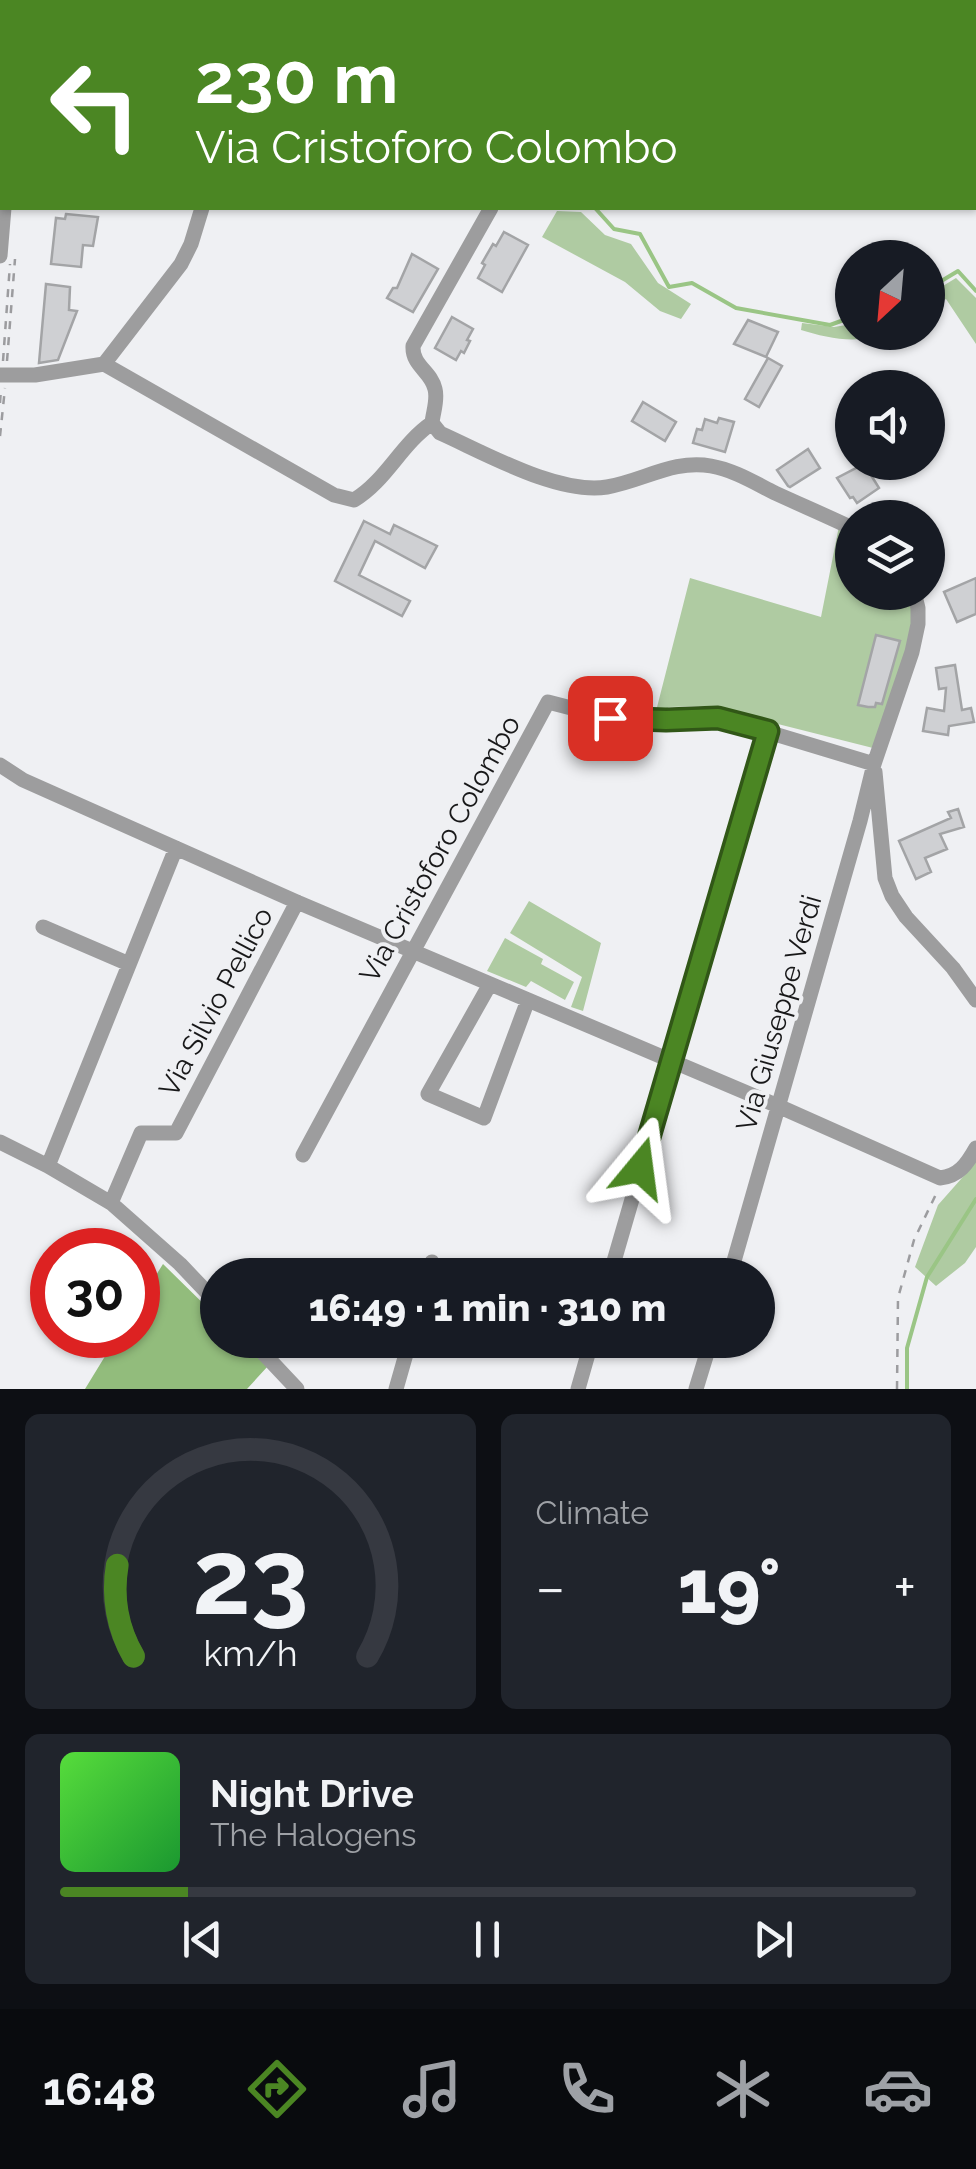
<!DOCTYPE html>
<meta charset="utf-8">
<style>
:root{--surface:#171b24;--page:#20242c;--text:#f1f3f6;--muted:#9ea1a6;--line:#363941;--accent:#4b8623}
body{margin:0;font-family:Raleway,sans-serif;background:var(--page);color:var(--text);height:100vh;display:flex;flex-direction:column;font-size:38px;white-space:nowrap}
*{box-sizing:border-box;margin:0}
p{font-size:32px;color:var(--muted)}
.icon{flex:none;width:55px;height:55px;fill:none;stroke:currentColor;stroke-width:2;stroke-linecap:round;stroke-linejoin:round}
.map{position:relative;height:1389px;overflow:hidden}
.sheet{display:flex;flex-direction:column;gap:25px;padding:25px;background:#0d0f14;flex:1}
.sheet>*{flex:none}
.top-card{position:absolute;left:0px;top:0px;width:978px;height:210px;box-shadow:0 2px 8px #0004;background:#4b8623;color:#fff;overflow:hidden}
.needle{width:65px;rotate:206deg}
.controls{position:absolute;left:835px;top:240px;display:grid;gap:20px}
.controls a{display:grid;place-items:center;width:110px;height:110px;border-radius:50%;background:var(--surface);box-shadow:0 2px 8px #0004;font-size:50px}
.speed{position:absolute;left:30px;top:1228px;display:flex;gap:20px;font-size:50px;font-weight:700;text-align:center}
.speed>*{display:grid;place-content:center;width:130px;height:130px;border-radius:50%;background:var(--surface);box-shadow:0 2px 8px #0004;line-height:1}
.speed .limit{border:15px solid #d22;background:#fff;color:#111}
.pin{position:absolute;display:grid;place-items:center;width:85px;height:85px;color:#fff;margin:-42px;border-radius:20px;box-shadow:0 5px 15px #0006}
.me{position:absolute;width:110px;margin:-55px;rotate:16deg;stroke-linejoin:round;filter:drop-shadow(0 0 8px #0008)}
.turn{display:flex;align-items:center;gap:35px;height:210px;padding:0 30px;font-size:45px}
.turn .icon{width:130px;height:130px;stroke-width:2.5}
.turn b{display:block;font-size:70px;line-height:85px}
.big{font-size:75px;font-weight:800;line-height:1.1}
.sheet .tile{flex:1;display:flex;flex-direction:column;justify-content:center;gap:15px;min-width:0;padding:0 35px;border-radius:15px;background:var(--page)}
.sheet .dial{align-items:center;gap:0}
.dial svg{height:260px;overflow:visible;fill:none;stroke:var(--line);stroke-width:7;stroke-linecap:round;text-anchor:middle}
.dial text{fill:var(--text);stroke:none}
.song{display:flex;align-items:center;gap:30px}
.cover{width:120px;height:120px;border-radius:15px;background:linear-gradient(135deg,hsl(110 70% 55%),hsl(130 70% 35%))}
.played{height:10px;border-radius:5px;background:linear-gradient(90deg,var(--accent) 15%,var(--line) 15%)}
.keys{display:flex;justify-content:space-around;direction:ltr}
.heat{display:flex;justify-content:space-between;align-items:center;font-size:55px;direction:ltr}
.sheet .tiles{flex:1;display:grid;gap:25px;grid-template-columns:1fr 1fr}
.tile:last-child{grid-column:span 2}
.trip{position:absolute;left:200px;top:1258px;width:575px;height:100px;border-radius:50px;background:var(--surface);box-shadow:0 2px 8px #0004;font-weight:800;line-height:100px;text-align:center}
.tab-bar{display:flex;height:160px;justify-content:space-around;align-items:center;background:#090b0e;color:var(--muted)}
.tab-bar .icon{width:70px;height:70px}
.tab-bar .selected{color:var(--accent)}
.tab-bar b{font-size:45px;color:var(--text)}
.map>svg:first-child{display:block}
</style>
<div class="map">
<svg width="976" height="1389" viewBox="0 0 976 1389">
<rect width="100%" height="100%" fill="#eff0f3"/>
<path fill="#afcba2" d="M 557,211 L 581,212 L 605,235 L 631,244 L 658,283 L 691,304 L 681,319 L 660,311 L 625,282 L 542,237 Z
M 956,278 L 976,298 L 976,344 L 946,299 L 928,309 L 928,295 Z
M 802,323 L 834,327 L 852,324 L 852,332 L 883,333 C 859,345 827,338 801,330 Z
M 839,526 L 852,535 L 852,592 L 907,593 L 913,604 L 911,636 L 873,748 L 707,706 L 669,707 L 655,715 L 690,578 L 821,617 Z
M 529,901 L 601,943 L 583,1011 L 571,1007 L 582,977 L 510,933 Z
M 505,938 L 543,959 L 541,964 L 574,982 L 565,1000 L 531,981 L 526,987 L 487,971 Z
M 976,1159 L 976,1247 L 965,1263 L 936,1286 L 915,1267 L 938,1205 L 969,1170 Z"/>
<path fill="#92bc7c" d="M 163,1264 L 217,1317 L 218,1340 L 241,1340 L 268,1366 L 247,1389 L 85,1389 L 118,1335 L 138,1335 L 138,1304 Z"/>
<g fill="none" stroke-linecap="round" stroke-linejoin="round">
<path stroke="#9ac585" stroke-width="4" d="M 595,208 L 614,229 L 640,234 L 669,287 L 692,283 L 736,308 L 830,325 L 852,317
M 928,289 L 958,271 L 976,291
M 907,1389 L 907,1348 L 927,1277 L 976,1199"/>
</g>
<path fill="#cfd0d3" stroke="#a3a4a6" stroke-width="2.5" d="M 66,214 L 98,217 L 93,246 L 83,245 L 81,267 L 51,264 L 56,218 L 65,219 Z
M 504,232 L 528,245 L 502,292 L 478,278 L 485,265 L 482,263 L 493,244 L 496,246 Z
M 412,254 L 438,269 L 413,312 L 387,298 L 393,288 L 397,288 Z
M 46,284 L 70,287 L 69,310 L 77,311 L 58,360 L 39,363 Z
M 452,317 L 473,329 L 467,340 L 470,341 L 464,353 L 461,351 L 456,360 L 435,348 Z
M 748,320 L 778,332 L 766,357 L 734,344 Z
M 768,358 L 782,366 L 759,407 L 745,399 Z
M 643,402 L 676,422 L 665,441 L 632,421 Z
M 719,418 L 734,422 L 725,452 L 693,443 L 697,429 L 702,430 L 705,419 L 717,423 Z
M 808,449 L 820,468 L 790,487 L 788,486 L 777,470 Z
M 864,464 L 879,488 L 857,503 L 853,497 L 850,498 L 837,478 Z
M 364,521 L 390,534 L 394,525 L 437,546 L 425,568 L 375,541 L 359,575 L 410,601 L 402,616 L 335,581 Z
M 976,578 L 976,614 L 957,622 L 944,592 Z
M 876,635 L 900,641 L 882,704 L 876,703 L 875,707 L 868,707 L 858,705 Z
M 955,665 L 962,710 L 971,708 L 974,722 L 949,726 L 948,735 L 923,731 L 927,708 L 944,711 L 946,688 L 939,689 L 936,668 Z
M 958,809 L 964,827 L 940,834 L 947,849 L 925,858 L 931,872 L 916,879 L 899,841 L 951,818 L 948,812 Z"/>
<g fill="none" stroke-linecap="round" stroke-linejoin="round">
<path stroke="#9c9c9f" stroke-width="2.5" stroke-dasharray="8 8" stroke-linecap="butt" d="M 30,2 L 30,0
M 32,2 L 32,0
M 3,361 L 10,264
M 7,361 L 15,259
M 0,403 L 1,389
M 0,436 L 5,388
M 897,1389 L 898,1298 L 914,1240 L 938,1190"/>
<path stroke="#9d9d9e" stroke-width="15" d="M 313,0 L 315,2
M 924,0 L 925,2
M 6,2 L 11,0
M 383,2 L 387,0
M 0,72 L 2,73
M 975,126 L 976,129
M 491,208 L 413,346 C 412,366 431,371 435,389 C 438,400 433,412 432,423 L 440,433 C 485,453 558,495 607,487 C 643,481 674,459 711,466 C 734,470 755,483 775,493 C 801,505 827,516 852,528
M 0,256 L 4,208
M 104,364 L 181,264 L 191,244 L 202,208
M 0,375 L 35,375 L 104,364 L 334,495 L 354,500 C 386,481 401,444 432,423
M 0,765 L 23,780 L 297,902 L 778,1106 L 940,1178 C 959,1176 967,1164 976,1148
M 875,772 L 885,878 L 892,896 L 906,917 L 953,968 L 976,1000
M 43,927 L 129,964
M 490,984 L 428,1094 L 484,1118 L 528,1000
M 0,1142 L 48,1166 L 111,1203 L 180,1264 L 218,1304
M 303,1155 L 548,702 L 610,718 L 666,721 L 718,717 L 874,764
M 48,1166 L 176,848
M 111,1203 L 141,1133 L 176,1133 L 297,902
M 428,1275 L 432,1262
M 610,1275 L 768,731
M 730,1275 L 860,821 L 874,764 L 912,652 L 918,624 L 918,608 L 914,592
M 251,1340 L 297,1389
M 396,1389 L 410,1340
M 578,1389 L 592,1340
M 696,1389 L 711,1340"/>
</g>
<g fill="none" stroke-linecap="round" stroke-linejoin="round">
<g stroke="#315717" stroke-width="25">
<path id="route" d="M 610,718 L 666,720 L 718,718 L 768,731 L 640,1168"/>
</g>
<use href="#route" stroke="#4b8623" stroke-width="18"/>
</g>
<g text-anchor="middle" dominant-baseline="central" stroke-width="8" stroke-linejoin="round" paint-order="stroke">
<g font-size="28" fill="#181819" stroke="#eff0f3">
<text transform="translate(440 849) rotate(-61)">Via Cristoforo Colombo</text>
<text transform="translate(216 1002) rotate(-62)">Via Silvio Pellico</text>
<text transform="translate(779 1013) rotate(-74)">Via Giuseppe Verdi</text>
</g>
</g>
</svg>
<div class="controls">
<a><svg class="needle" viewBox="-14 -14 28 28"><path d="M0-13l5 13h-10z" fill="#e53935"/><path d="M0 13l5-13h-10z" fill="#9ea1a6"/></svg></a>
<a><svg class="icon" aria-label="sound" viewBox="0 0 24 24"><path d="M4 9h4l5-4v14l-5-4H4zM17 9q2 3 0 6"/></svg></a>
<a><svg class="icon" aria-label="layers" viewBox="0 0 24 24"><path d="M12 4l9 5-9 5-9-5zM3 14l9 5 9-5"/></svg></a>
</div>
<div class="speed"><div class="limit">30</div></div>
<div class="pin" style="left:610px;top:718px;background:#d93025"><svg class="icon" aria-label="arrive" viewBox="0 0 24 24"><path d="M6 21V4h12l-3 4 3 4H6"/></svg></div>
<svg class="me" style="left:640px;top:1168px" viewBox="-20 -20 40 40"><path d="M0-17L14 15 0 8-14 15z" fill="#4b8623" stroke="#fff" stroke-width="4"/></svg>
<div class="trip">16:49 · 1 min · 310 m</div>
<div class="top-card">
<div class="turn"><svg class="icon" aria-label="left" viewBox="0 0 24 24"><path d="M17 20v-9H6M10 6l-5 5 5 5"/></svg><div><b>230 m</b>Via Cristoforo Colombo</div></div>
</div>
</div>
<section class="sheet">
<div class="tiles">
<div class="tile dial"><svg viewBox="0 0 100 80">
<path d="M14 69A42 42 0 1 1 86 69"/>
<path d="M14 69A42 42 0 0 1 9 41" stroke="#4b8623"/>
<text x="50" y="56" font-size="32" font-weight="700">23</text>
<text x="50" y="72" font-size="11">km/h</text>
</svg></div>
<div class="tile"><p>Climate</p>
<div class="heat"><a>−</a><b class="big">19°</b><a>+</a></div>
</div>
<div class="tile">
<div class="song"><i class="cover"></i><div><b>Night Drive</b><p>The Halogens</p></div></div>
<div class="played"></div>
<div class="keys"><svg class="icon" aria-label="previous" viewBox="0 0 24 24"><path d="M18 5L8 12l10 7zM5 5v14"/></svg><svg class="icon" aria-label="pause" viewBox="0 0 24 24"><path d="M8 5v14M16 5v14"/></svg><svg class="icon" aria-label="next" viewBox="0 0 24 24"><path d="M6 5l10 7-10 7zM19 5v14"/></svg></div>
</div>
</div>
</section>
<nav class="tab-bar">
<b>16:48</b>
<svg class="icon selected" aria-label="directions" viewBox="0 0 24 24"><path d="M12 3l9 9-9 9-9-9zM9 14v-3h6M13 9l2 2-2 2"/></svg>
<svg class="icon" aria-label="music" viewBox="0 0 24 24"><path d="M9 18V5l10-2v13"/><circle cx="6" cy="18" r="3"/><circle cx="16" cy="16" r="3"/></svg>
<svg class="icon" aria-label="phone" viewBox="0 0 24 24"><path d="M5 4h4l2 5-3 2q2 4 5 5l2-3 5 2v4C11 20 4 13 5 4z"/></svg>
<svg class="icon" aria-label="climate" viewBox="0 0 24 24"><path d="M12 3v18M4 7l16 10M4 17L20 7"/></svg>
<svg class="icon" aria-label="car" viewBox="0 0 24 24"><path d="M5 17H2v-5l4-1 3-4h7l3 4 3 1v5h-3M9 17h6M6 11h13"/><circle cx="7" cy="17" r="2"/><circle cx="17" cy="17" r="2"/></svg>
</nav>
